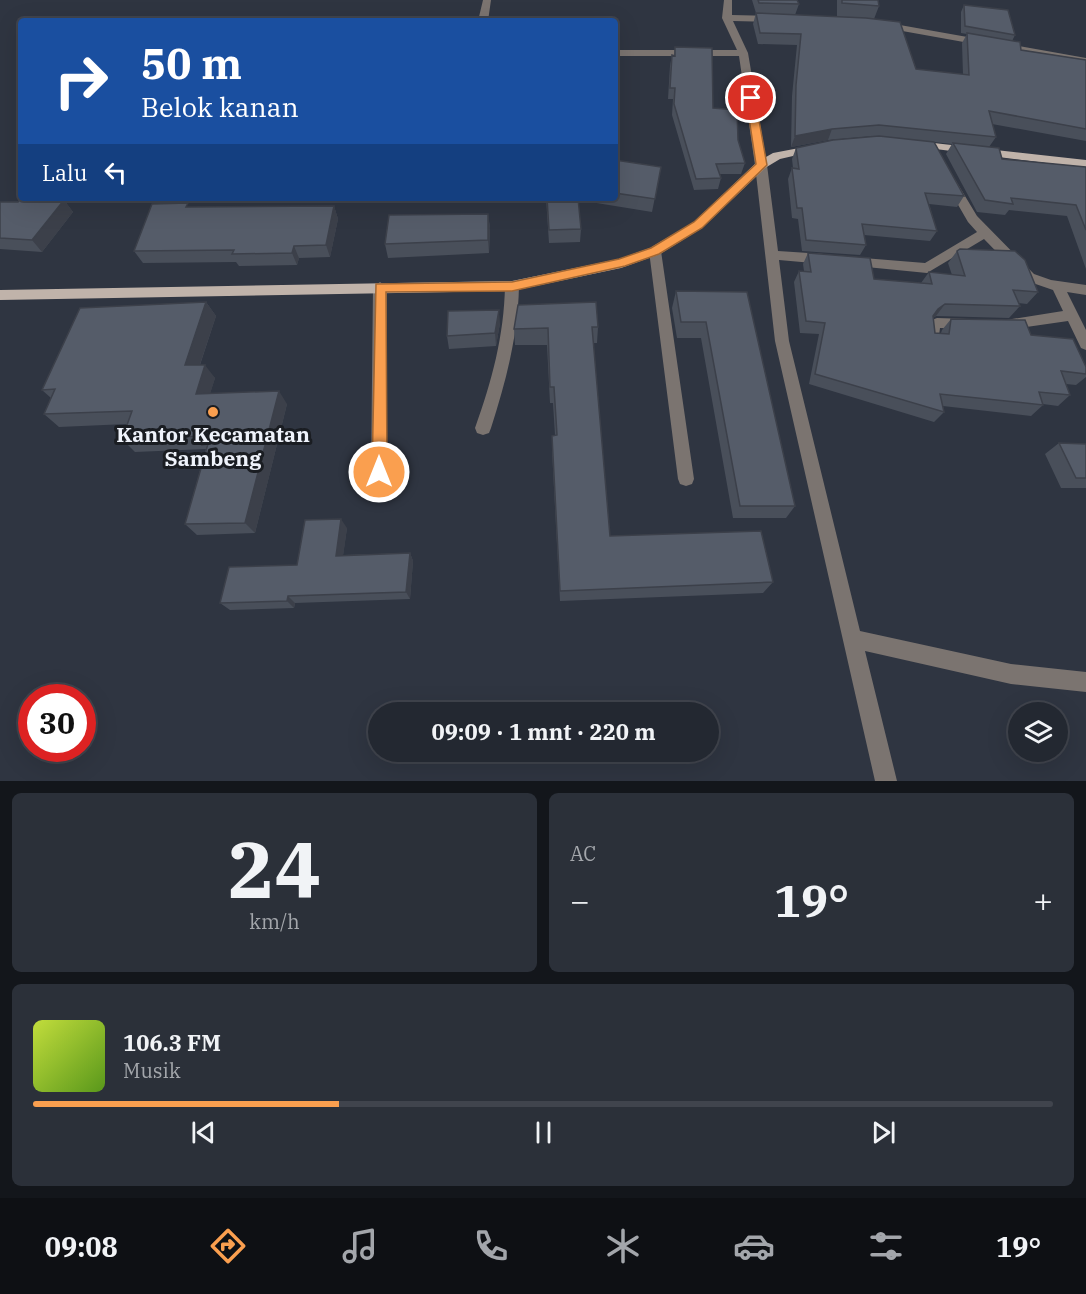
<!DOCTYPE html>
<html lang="id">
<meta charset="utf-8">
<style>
:root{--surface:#232831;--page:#2b3039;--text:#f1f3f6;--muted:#a3a6ab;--line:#40444d;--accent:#fa9f4f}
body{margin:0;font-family:"IBM Plex Serif",serif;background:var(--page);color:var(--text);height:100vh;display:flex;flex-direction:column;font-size:22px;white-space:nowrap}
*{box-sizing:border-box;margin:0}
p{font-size:20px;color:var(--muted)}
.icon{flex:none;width:33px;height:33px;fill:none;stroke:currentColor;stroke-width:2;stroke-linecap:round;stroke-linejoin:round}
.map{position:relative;height:781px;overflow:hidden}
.details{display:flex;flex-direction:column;gap:12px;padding:12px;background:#13161b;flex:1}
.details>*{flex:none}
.guide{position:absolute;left:18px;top:18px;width:600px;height:183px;border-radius:6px;box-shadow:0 6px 24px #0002,0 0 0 2px var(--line);background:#1a4fa0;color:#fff;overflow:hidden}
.fabs{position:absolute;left:1008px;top:702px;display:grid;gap:12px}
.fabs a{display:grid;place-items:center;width:60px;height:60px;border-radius:50%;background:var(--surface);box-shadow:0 6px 24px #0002,0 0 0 2px var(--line);font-size:30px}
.speed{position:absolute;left:18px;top:684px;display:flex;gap:12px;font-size:30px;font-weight:700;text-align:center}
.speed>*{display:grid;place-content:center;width:78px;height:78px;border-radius:50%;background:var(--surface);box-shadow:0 6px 24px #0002,0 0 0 2px var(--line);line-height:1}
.speed .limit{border:9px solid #d22;background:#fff;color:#111}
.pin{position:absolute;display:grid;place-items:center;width:51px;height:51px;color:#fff;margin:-26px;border:3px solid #fff;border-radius:50%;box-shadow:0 2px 6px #0007}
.me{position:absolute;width:66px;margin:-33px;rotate:0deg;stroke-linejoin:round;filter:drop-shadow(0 0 4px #0008)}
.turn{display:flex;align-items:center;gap:21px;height:126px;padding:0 24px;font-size:27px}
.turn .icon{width:78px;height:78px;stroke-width:2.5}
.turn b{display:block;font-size:42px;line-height:51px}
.then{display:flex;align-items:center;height:57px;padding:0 24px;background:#0003;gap:12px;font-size:22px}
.big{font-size:45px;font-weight:700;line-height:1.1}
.details .widget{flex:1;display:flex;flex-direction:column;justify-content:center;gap:9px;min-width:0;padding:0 21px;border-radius:9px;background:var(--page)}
.details .dial{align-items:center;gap:0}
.dial b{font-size:78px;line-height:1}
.song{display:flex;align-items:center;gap:18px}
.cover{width:72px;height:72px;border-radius:9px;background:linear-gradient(135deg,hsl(70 70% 55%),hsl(90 70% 35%))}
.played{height:6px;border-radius:3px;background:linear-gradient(90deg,var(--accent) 30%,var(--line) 30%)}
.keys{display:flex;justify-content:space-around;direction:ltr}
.heat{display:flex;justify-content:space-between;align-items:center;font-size:33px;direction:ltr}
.details .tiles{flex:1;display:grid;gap:12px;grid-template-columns:1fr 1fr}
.widget:last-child{grid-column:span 2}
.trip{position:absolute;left:368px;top:702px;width:351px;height:60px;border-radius:30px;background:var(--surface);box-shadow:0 6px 24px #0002,0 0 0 2px var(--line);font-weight:700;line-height:60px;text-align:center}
.menu{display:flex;height:96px;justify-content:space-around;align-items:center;background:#0e1014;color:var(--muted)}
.menu .icon{width:42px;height:42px}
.menu .current{color:var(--accent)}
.menu b{font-size:27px;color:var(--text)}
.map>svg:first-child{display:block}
</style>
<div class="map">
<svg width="1086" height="781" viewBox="0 0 1086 781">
<rect width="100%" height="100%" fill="#2f3541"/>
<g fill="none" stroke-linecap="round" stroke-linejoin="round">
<path fill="#7b7470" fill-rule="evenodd" d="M 483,0 L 491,0 L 488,21 L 478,21 Z
M 724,0 L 732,0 L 732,15 L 775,16 L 780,19 L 775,22 L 733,21 L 748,53 L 767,165 L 778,251 L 824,254 L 830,259 L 824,264 L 779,260 L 789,341 L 860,631 L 1011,664 L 1086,672 L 1086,692 L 1011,684 L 865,651 L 897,781 L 875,781 L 775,341 L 755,165 L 739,56 L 615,56 L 615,50 L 737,50 L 722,18 Z
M 883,22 L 1086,58 L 1086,64 L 880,27 L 878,25 Z
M 952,180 L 956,181 L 977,216 L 1034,274 L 1051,280 L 1086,285 L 1086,295 L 1067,292 L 1086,330 L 1086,350 L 1081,348 L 1068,321 L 1006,330 L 1001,329 L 999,325 L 1001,321 L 1006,320 L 1063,311 L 1053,290 L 1024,280 L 984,239 L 927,273 L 846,265 L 845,262 L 846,259 L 851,257 L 925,263 L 977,232 L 968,222 L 946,184 Z
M 655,246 L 661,251 L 694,479 L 692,484 L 686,486 L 680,484 L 678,479 L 649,251 Z
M 512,281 L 519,286 C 518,336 506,381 491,428 L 489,433 L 483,435 L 477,433 L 475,428 C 492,381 504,336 505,286 Z
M 380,282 L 387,287 L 387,472 L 385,477 L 379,479 L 373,477 L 371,472 L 373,287 Z
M 937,318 L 968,319 L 975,324 L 968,329 L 940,328 L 938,343 L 928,343 C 923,333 926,321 937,318 Z"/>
<path fill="#c0b3aa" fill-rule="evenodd" d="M 916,141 L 1086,160 L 1086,168 L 912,146 L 912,142 Z
M 815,145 L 821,148 L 819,150 L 780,159 L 765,168 L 702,228 L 660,254 L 621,268 L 512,291 L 0,300 L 0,290 L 512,281 L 619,259 L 650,248 L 694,222 L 757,162 L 773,153 Z"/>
</g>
<path fill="#494f5a" d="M 752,0 L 797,0 L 799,4 L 795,15 L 837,17 L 837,0 L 878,0 L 879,6 L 874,19 L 916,69 L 963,75 L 962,43 L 967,34 L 961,33 L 961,12 L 964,5 L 1015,35 L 1012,41 L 1021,50 L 1086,60 L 1086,141 L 992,124 L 996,137 L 989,147 L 1002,159 L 1086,167 L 1086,269 L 1067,216 L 1009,210 L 1005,215 L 977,212 L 946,154 L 952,144 L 934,142 L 964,196 L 957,207 L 929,204 L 937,231 L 930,241 L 864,235 L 866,245 L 860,255 L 802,251 L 798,219 L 792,218 L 788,179 L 792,168 L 793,168 L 792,159 L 796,148 L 874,136 L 828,140 L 791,147 L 792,96 L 797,45 L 758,44 L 753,24 L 756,13 Z
M 675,47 L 713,108 L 738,140 L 745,163 L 741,174 L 720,174 L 721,178 L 718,189 L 694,190 L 672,115 L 673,99 L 668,99 L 670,66 L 672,55 L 674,56 Z
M 615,160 L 661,167 L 652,212 L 578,200 L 581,229 L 580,242 L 549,243 L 546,198 L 615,198 Z
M 64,200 L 73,212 L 42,252 L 0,249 L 0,202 Z
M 334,206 L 338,219 L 330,257 L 299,258 L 297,265 L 239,266 L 236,262 L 143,263 L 134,251 L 190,207 Z
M 488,214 L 490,228 L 489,253 L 388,258 L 385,244 Z
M 957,251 L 1038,292 L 1027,304 L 1018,303 L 1020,306 L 1009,318 L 936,316 L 933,318 L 935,333 L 941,333 L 942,330 L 951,319 L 1031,335 L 1086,367 L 1086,377 L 1076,385 L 1066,384 L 1070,395 L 1058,406 L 1043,404 L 1043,405 L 1031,416 L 943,406 L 944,412 L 934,422 L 809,384 L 819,334 L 800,333 L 794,282 L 799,271 L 804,271 L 803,264 L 808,253 L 874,279 L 921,283 L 929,272 L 952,275 L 948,263 Z
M 676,291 L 747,292 L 795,506 L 786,518 L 733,518 L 701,338 L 677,338 L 672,308 Z
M 206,302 L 216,316 L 200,365 L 215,378 L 210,393 L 287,404 L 255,533 L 197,535 L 185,524 L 206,449 L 135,452 L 122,439 L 127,424 L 59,427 L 44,414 L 51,398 L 42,390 Z
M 500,323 L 496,346 L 449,349 L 447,336 Z
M 598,327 L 597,343 L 593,343 L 610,536 L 773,582 L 763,593 L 560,601 L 552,450 L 552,436 L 555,435 L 553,403 L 550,403 L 547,345 L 515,345 L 514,329 Z
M 1059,443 L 1086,444 L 1086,488 L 1061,488 L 1045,454 Z
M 347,528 L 343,555 L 410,553 L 413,561 L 410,599 L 295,603 L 294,608 L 230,610 L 220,603 L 297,565 Z"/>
<path fill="#3c404a" d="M 832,129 L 828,140 L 791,147 L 795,136 Z
M 64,200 L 73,212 L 42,252 L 32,240 Z
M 334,206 L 338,219 L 330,257 L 326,245 Z
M 488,214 L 490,228 L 489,253 L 488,240 Z
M 294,246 L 299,258 L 297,265 L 292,253 Z
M 206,302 L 216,316 L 195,379 L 185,365 Z
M 945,304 L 936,316 L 929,320 L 938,309 Z
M 499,310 L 500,323 L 496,346 L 495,333 Z
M 205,365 L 215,378 L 206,407 L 196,394 Z
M 279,391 L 287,404 L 255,533 L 245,523 Z
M 341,519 L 347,528 L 342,564 L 336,556 Z
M 410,553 L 413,561 L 410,599 L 406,592 Z
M 288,596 L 295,603 L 294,608 L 287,601 Z"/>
<path fill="#555c69" stroke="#3c404a" stroke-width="1.5" d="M 758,0 L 797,0 L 799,4 L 759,3 Z
M 842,0 L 878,0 L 879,6 L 842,3 Z
M 964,5 L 1008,10 L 1015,35 L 965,26 Z
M 756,13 L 866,18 L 900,22 L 916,69 L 969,75 L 967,33 L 1020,42 L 1021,50 L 1086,60 L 1086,129 L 989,111 L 996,137 L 879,125 L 832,129 L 795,136 L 796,85 L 801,34 L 760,33 Z
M 675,47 L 712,48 L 713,108 L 737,110 L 738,140 L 745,163 L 716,164 L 721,178 L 696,179 L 674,104 L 675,88 L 670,88 L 672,55 L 675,56 Z
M 879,136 L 934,142 L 964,196 L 925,193 L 937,231 L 862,224 L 866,245 L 806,240 L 802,208 L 797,208 L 792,168 L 799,169 L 796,148 L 833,140 Z
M 953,143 L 999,148 L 1002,159 L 1086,167 L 1086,230 L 1076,205 L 1011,198 L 1013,204 L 985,200 Z
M 615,160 L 661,167 L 655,199 L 615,193 Z
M 21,198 L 43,198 L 64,200 L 32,240 L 0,238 L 0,202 L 18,202 Z
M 547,198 L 578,198 L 581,229 L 549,230 Z
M 188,203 L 186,207 L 334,206 L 326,245 L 294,246 L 292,253 L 232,254 L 234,250 L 134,251 L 152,204 Z
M 488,214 L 488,240 L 385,244 L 389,215 Z
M 960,249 L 1015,251 L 1025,260 L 1038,292 L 1013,290 L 1020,306 L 945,304 L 938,309 L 933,316 L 935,333 L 949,334 L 951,319 L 1025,320 L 1031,335 L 1073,339 L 1086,367 L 1086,374 L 1061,371 L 1070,395 L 1039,392 L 1043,405 L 940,394 L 944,412 L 815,374 L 825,323 L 806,321 L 799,271 L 811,272 L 808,253 L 870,258 L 874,279 L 932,284 L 929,272 L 965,276 L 957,251 Z
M 676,291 L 747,292 L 795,506 L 740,506 L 706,322 L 681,322 Z
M 206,302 L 185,365 L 205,365 L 196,394 L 279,391 L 245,523 L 185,524 L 208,444 L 202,445 L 205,436 L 122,439 L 132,411 L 44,414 L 55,389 L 42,390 L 80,308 Z
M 596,302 L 598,327 L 592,327 L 610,536 L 761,531 L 773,582 L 560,591 L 552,436 L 557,435 L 554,387 L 550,387 L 548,328 L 514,329 L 518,305 Z
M 499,310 L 495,333 L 447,336 L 448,311 Z
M 1059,443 L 1086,444 L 1086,478 L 1076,478 Z
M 341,519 L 336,556 L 410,553 L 406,592 L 288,596 L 287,601 L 220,603 L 229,567 L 297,565 L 305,520 Z"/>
<path fill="#fa9f4f" stroke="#a26733" stroke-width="1.5" d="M 751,95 L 755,98 L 767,165 L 702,228 L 659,254 L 625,266 L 512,291 L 386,292 L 387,472 L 384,477 L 379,479 L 374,477 L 372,472 L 376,284 L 512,282 L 619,259 L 651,248 L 694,222 L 756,164 L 746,98 Z"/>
<circle fill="#fa9f4f" stroke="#1a1d22" stroke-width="2" cx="213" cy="412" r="6"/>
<g text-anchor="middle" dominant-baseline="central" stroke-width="6" stroke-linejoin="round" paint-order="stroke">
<g font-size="21" font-weight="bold" fill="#eff3fb" stroke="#1a1d22">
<text x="213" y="434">Kantor Kecamatan<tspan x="213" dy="24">Sambeng</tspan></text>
</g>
</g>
</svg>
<div class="fabs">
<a><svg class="icon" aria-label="layers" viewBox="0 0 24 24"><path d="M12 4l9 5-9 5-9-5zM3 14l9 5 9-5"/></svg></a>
</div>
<div class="speed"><div class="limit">30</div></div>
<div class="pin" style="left:751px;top:98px;background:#d93025"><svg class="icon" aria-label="arrive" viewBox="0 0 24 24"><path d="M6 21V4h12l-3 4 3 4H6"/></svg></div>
<svg class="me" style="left:379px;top:472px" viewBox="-20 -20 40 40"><circle r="17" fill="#fa9f4f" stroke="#fff" stroke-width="3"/><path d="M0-11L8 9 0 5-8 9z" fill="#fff"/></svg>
<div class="trip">09:09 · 1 mnt · 220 m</div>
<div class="guide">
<div class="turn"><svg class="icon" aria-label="right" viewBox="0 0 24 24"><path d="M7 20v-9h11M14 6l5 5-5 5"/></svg><div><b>50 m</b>Belok kanan</div></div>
<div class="then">Lalu<svg class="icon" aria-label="left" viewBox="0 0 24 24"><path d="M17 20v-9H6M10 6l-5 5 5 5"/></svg></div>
</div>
</div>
<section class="details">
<div class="tiles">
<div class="widget dial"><b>24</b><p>km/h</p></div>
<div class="widget"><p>AC</p>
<div class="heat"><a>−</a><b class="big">19°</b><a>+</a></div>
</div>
<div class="widget">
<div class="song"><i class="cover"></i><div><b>106.3 FM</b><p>Musik</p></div></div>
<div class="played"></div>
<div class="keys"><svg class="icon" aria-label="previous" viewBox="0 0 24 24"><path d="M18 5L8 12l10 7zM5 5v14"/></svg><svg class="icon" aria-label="pause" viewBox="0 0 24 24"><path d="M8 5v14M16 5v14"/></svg><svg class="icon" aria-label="next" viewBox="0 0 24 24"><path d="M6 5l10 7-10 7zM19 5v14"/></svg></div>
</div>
</div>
</section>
<nav class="menu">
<b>09:08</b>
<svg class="icon current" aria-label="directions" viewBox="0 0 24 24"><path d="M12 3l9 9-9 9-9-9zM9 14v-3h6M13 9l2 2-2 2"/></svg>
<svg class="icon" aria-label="music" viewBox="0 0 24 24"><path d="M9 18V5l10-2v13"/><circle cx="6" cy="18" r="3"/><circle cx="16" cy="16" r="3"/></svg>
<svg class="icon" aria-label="phone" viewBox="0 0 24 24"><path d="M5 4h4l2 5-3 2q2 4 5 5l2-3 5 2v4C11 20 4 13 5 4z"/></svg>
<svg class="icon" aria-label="climate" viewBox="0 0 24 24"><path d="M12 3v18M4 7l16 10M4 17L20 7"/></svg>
<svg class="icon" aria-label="car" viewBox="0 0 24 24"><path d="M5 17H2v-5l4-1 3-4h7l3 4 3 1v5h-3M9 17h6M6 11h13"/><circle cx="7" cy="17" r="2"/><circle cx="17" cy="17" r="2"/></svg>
<svg class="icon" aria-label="filters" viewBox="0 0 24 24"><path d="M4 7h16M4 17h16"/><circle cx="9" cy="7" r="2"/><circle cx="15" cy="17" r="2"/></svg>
<b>19°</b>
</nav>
